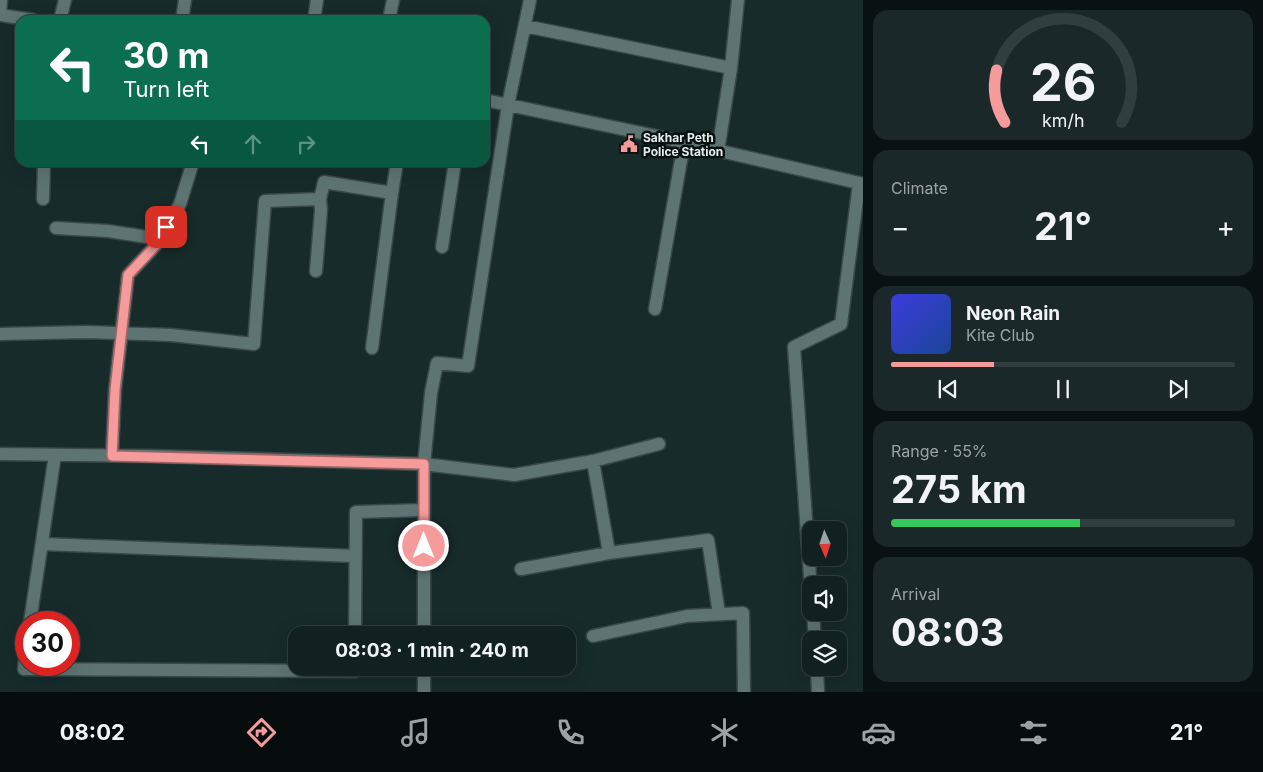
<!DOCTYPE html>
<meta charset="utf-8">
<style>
:root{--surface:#112020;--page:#1a2829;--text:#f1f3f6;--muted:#9ca3a5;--line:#303e3e;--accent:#f59b9b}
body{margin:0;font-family:Inter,sans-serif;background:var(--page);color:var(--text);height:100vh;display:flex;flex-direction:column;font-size:19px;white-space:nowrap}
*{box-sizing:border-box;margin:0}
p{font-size:16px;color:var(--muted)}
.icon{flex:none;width:28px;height:28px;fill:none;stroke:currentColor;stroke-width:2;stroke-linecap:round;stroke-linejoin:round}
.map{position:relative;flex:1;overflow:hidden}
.sheet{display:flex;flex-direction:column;gap:10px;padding:10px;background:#091212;width:400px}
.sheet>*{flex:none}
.guide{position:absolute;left:15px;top:15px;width:475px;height:152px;border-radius:15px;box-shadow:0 5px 20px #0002,0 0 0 1px var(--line);background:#0b6e4f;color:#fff;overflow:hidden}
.needle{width:32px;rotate:177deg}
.controls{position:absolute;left:802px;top:521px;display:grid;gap:10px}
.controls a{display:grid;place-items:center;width:45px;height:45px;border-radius:10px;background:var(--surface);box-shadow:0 5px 20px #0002,0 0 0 1px var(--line);font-size:25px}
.speed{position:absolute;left:15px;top:611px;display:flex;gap:10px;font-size:25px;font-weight:700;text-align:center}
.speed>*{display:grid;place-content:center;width:65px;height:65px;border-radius:50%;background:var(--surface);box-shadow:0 5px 20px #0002,0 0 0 1px var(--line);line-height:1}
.speed .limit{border:8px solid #d22;background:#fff;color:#111}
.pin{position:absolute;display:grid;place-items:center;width:42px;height:42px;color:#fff;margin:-21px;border-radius:10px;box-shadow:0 2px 8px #0006}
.me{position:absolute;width:55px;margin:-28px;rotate:0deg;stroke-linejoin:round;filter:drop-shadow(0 0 4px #0008)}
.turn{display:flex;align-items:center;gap:18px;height:105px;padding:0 25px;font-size:22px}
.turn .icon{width:65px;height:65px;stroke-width:2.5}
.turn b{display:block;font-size:35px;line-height:42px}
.lanes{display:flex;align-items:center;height:48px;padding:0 25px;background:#0003;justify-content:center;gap:25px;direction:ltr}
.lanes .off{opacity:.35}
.big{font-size:38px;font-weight:700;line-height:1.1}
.sheet .tile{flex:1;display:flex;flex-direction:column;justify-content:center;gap:8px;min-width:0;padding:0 18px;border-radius:15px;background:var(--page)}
.sheet .dial{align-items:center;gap:0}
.dial svg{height:130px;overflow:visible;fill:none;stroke:var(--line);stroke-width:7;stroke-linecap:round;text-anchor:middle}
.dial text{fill:var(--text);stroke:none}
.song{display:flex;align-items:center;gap:15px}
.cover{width:60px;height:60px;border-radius:8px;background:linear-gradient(135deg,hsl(240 70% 55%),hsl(220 70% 35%))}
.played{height:5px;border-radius:2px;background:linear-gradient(90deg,var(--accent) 30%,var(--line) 30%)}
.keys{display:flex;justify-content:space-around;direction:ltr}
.heat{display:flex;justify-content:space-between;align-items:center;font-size:28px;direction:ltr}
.charge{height:8px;border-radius:4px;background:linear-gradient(90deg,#34c759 55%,var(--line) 0)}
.trip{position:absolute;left:288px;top:626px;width:288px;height:50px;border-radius:15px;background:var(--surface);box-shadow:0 5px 20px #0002,0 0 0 1px var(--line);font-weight:700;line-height:50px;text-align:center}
.dock{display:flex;height:80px;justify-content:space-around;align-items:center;background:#070d0d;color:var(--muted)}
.dock .icon{width:35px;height:35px}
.dock .selected{color:var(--accent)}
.dock b{font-size:22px;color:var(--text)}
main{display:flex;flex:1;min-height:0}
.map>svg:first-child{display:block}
</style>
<main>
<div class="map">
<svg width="863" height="692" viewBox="0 0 863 692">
<rect width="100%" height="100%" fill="#172b2a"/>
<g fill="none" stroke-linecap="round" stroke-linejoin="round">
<g stroke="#384846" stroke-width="15">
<path id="minor" d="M 0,15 L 33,20
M 0,15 L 1,0
M 60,20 L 65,0
M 182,20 L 185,0
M 314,20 L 317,0
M 389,20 L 393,0
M 525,26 L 731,68 L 738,0
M 485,100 L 651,135 L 863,184
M 718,151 L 731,68
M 392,193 L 397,162
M 43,199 L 44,162
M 320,199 L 324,182 L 392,193 L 372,348
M 56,228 L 108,231 L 160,239
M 442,247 L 455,162
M 655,309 L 684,143
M 0,334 L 86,332 L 171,335 L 254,344 L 265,201 L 320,199 L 321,210 L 316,271
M 0,454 L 149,456 L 424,464 L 514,475 L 593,461 L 659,444
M 112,455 L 115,390 L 128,275 L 156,245 L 180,204 L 193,162
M 593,461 L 609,553
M 42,544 L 355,556
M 521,569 L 609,553 L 708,540 L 719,614
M 811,591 L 794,347 L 841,324 L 859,184
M 813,612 L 815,640
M 30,622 L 55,455
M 355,635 L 356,512 L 424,510
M 424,635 L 424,464 L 431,393 L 437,363 L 468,366 L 508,105 L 530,0
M 593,636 L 687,616 L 743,613 L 744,692
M 26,651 L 24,669 L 355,671 L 355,668
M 817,668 L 818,692
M 424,692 L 424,668"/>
</g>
<use href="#minor" stroke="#5e7473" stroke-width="12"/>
</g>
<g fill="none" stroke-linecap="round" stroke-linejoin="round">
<g stroke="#9f6565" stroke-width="12">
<path id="route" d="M 166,227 L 156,245 L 128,275 L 115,390 L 112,456 L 424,464 L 424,546"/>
</g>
<use href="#route" stroke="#f59b9b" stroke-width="9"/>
</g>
<defs>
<g id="civic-bare" transform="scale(1.35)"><path d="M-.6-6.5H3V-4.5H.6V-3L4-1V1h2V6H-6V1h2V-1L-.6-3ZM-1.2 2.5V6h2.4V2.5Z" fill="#f59b9b" stroke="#091211" stroke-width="2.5" paint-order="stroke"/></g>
</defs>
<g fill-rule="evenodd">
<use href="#civic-bare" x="629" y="144"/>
</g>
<g text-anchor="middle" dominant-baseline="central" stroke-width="5" stroke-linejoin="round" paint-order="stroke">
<g font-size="12" font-weight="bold" fill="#e2eeec" stroke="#091211" text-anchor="start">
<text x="643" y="137">Sakhar Peth<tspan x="643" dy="14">Police Station</tspan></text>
</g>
</g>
</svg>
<div class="controls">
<a><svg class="needle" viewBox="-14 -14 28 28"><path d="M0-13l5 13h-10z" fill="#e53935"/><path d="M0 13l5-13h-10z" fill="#9ca3a5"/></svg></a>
<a><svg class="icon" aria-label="sound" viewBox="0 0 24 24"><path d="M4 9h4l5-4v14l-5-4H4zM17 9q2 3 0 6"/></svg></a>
<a><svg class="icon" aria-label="layers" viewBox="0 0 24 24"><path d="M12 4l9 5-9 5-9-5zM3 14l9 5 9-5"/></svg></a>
</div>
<div class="speed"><div class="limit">30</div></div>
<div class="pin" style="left:166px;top:227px;background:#d93025"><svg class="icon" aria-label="arrive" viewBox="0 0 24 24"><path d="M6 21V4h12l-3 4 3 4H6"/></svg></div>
<svg class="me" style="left:424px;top:546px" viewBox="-20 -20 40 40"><circle r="17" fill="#f59b9b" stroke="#fff" stroke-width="3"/><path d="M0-11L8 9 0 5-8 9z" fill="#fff"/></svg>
<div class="trip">08:03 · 1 min · 240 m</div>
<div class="guide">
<div class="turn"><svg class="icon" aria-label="left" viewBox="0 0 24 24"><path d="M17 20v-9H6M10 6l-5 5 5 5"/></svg><div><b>30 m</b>Turn left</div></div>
<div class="lanes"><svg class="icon" aria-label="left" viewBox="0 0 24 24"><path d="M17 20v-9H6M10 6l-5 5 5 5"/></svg><svg class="icon off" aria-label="ahead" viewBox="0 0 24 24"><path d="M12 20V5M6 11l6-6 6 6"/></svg><svg class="icon off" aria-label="right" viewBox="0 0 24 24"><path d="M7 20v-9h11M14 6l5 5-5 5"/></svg></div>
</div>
</div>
<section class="sheet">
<div class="tile dial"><svg viewBox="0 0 100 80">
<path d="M14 69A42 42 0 1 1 86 69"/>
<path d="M14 69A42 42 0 0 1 9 37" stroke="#f59b9b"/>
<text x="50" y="56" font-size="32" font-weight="700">26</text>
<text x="50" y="72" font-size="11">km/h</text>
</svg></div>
<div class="tile"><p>Climate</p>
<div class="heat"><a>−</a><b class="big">21°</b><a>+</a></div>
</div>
<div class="tile">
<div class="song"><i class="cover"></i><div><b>Neon Rain</b><p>Kite Club</p></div></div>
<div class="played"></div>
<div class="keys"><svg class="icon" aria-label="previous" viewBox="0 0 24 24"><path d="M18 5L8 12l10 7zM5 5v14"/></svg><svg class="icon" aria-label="pause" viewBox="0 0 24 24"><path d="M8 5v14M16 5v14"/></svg><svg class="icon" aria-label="next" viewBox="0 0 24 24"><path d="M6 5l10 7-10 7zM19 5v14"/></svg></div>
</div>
<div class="tile"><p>Range · 55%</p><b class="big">275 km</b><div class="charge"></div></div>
<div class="tile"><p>Arrival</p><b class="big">08:03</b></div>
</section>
</main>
<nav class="dock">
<b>08:02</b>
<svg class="icon selected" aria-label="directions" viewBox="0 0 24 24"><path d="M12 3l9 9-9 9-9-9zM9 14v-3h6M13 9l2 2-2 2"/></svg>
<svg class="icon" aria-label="music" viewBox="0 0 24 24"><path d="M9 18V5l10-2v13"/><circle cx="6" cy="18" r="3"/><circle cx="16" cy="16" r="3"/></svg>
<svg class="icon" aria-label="phone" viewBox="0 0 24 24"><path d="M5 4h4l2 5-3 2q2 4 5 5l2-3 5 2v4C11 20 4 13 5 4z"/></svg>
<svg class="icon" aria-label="climate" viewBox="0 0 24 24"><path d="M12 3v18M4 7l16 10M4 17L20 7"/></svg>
<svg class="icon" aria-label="car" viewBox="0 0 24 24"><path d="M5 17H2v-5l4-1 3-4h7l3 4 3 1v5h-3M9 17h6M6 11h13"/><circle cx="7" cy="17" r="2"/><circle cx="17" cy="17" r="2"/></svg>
<svg class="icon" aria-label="filters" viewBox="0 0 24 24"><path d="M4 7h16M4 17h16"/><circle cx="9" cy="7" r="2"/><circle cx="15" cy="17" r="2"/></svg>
<b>21°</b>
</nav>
